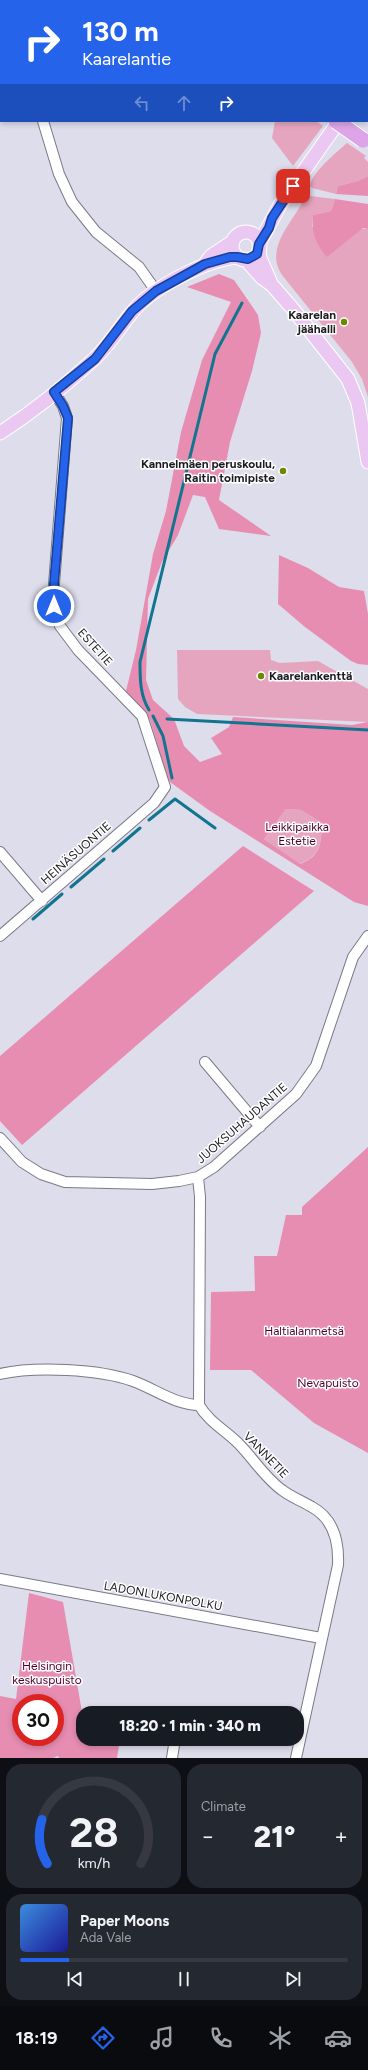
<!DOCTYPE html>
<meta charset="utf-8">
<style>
:root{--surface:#171b24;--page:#242831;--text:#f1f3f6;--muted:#9ea1a6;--line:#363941;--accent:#2563eb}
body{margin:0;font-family:Figtree,sans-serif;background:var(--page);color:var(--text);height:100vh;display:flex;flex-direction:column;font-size:15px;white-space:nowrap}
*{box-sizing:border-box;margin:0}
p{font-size:13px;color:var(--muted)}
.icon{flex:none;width:22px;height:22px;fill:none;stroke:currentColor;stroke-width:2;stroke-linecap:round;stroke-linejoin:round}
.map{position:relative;height:1758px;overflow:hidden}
.side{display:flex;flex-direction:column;gap:6px;padding:6px;background:#0d0f14;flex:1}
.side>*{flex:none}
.top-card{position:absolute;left:0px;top:0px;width:368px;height:122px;box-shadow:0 2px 6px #0003;background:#2563eb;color:#fff;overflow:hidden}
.speed{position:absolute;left:12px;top:1694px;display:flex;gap:8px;font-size:20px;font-weight:700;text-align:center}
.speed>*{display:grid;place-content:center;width:52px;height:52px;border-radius:50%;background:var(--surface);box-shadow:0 2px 6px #0003;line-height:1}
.speed .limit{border:6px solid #d22;background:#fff;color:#111}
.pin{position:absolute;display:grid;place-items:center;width:34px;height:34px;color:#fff;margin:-17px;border-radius:8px;box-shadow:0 2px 6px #0006}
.me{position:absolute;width:44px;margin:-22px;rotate:0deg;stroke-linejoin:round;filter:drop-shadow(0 0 3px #0008)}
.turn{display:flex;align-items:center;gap:14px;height:84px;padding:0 16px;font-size:18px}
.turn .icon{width:52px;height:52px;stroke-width:2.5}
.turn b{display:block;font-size:28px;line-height:34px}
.lanes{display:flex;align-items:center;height:38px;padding:0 16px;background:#0003;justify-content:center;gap:20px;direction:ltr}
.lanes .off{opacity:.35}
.big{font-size:30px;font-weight:800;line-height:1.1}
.side .widget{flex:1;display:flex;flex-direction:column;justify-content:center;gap:6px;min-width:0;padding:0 14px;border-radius:16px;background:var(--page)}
.side .dial{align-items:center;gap:0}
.dial svg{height:104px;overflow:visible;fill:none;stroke:var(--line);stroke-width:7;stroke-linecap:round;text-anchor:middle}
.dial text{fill:var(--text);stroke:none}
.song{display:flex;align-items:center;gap:12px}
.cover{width:48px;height:48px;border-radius:6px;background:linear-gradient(135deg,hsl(210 70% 55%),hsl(240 70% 35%))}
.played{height:4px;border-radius:2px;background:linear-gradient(90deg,var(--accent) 15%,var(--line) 15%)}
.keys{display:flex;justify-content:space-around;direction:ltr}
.heat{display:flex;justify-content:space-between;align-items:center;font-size:22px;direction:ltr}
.side .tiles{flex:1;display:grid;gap:6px;grid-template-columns:1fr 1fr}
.widget:last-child{grid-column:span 2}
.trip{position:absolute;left:76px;top:1706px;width:228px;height:40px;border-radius:16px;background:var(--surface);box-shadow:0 2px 6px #0003;font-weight:800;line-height:40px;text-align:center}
.dock{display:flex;height:64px;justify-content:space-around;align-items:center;background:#090b0e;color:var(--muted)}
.dock .icon{width:28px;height:28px}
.dock .active{color:var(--accent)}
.dock b{font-size:18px;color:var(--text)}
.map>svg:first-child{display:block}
</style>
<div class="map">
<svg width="368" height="1758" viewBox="0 0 368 1758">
<rect width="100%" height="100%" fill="#ddddec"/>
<path fill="#e6a5be" d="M 275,121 L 316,121 L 323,126 L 293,166 L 272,138 Z
M 347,143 L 366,156 L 364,158 L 368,162 L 368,176 L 358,181 L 338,186 L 336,194 L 312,188 L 310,186 C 311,173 337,152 347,143 Z
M 310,196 L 335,199 L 331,211 L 313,215 L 312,227 L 368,229 L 368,397 L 362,379 L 352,362 L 282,275 C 267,254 284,231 296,213 C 300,207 303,199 310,196 Z
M 177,650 L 270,650 L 271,660 L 280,663 L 318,661 L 368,689 L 368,722 L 197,714 L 185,707 L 178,699 Z
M 286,809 L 301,810 L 322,823 C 321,843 321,856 299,864 L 264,839 Z"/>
<path fill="#e78db2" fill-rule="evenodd" d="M 368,176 L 368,196 L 336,194 L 338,186 L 358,181 Z
M 335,199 L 368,204 L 368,229 L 363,228 L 327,257 C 316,244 311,233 313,215 L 331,211 Z
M 219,274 L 234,280 L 258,315 L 261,333 L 252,371 L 230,442 L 219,500 L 271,536 L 219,529 L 205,497 L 193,495 L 178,535 L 162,562 L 148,599 L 146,680 L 153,700 L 174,719 L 184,746 L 200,762 L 222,754 L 211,738 L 229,727 L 233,717 L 352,725 L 368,722 L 368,906 L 354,902 L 210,811 L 170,782 L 166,774 L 150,720 L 126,691 L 136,650 L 153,554 L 166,511 L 181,432 L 202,360 L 231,302 L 187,287 ZM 286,809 L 301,810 L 322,823 C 321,844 321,856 300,864 L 264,839 Z
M 279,555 L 308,568 L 339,587 L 364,591 L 368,614 L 368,665 L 358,664 L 351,661 L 305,627 L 278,604 Z
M 243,846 L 314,891 L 22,1145 L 0,1121 L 0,1056 Z
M 368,1147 L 368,1453 L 314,1423 L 251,1370 L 210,1370 L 211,1292 L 255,1291 L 254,1256 L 277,1256 L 286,1215 L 302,1215 L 302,1207 Z
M 29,1593 L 63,1602 L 82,1712 L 86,1713 L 83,1713 L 83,1739 L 120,1739 L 117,1758 L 59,1758 L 58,1756 L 53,1758 L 0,1758 L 0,1696 L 16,1699 ZM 21,1703 L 55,1703 L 55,1737 L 21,1737 Z"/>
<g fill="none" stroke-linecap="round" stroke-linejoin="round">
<path stroke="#11758f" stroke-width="3" d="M 149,710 C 140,695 140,679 140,662 L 215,354 L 242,303
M 153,716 L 163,736 L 172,778
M 167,719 L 368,730
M 149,820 L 175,799 L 215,828
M 113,851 L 140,828
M 71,887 L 104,859
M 33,919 L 62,894"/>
<g stroke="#7a7a87" stroke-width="12">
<path id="minor" d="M 0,31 L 1,32
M 43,121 L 59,174 L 72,202 L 96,232 L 139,267 L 156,291
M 0,852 L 42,901
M 0,936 L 154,803 L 165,787 L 142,716 L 78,650 L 60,626 L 55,612 L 54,584 L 67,418 L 63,406 L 54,392
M 205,1062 L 260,1127
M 0,1138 L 22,1162 L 41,1174 L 65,1182 L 152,1184 L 179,1181 L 198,1177 L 214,1167 L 296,1094 L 316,1066 L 353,957 L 368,936
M 198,1177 L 200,1197 L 199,1405 C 209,1422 225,1430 238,1443 C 253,1458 265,1478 282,1490 C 291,1497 302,1501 312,1507 C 334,1519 339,1542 338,1565 L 296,1758
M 0,1374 C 35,1366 99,1369 133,1381 C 155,1389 176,1405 199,1405
M 0,1579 L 321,1638
M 172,1758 L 175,1739"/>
</g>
<g stroke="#fff" stroke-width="15">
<path id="major" d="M 367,82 L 368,81
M232 246a14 14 0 1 1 28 0a14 14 0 1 1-28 0Z
M 259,244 L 280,205 L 339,121
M 259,249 L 260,258 L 271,283
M 245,259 L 262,278 L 272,285 L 292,308 L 348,379 L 358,403 L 368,462
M 205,264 L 211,256 L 232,242
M 0,433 C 31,413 66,385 93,360 C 109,346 120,326 134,310 C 155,286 206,260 237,257"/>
</g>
<g stroke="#fff" stroke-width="17">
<path id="highway" d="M 164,0 L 166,1
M 209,0 L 210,1
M 367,111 L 368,112"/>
</g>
<use href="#minor" stroke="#fff" stroke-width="10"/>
<use href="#major" stroke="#ebc8f1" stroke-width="13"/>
<use href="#highway" stroke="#dda4e7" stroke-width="15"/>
<g stroke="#fff" stroke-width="17" stroke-linecap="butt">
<path id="highway-bridge" d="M 336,121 L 363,140"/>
</g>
<use href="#highway-bridge" stroke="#dda4e7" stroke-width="15"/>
</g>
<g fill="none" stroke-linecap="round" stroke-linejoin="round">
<g stroke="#184099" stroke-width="10">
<path id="route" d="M 54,606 L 54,584 L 68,418 L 63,406 L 54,392 L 95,359 L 132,311 L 156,291 L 205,264 L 230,257 L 237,257 L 248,259 L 257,254 L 259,244 L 269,228 L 272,218 L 293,186"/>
</g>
<use href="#route" stroke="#2563eb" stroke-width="7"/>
</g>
<g fill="#6a8800" stroke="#fff" stroke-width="1.5">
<circle cx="344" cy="322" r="4"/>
<circle cx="283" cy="471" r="4"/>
<circle cx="261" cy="676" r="4"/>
</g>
<g text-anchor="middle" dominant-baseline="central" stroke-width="3" stroke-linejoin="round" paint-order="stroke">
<g font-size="12" font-weight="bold" fill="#1b1b20" stroke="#fff" text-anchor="end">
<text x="336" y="315">Kaarelan<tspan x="336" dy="14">jäähalli</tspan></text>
<text x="275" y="464">Kannelmäen peruskoulu,<tspan x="275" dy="14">Raitin toimipiste</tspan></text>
<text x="269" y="676" text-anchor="start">Kaarelankenttä</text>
</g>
<g font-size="12" fill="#1b1b20" stroke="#fff">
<text transform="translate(95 647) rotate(48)">ESTETIE</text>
<text transform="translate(76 853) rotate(-41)">HEINÄSUONTIE</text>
<text transform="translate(242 1123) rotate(-41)">JUOKSUHAUDANTIE</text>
<text transform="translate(266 1455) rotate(46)">VANNETIE</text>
<text transform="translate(163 1596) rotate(10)">LADONLUKONPOLKU</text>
</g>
<g font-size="12" fill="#50002d" stroke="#fff">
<text x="297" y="827">Leikkipaikka<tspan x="297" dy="14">Estetie</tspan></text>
<text x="304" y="1331">Haltialanmetsä</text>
<text x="328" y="1383">Nevapuisto</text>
<text x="47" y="1666">Helsingin<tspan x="47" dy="14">keskuspuisto</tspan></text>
</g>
</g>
</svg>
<div class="speed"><div class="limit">30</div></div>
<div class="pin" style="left:293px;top:186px;background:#d93025"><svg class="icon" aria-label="arrive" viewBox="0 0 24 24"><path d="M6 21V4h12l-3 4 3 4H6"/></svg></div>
<svg class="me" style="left:54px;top:606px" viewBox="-20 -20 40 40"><circle r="17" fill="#2563eb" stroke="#fff" stroke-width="3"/><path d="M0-11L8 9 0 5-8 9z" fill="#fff"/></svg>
<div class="trip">18:20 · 1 min · 340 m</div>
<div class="top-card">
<div class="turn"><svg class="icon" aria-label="right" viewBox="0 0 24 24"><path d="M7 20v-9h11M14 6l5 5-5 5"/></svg><div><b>130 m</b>Kaarelantie</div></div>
<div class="lanes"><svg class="icon off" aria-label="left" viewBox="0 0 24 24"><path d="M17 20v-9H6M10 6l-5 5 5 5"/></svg><svg class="icon off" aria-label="ahead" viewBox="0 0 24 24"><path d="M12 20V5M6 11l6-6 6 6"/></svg><svg class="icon" aria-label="right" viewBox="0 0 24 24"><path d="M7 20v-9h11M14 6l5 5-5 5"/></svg></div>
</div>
</div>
<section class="side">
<div class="tiles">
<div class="widget dial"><svg viewBox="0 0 100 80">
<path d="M14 69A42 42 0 1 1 86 69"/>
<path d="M14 69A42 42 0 0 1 10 35" stroke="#2563eb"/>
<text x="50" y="56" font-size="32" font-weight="700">28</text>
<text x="50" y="72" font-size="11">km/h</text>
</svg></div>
<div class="widget"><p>Climate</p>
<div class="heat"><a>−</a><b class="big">21°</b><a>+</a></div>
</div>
<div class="widget">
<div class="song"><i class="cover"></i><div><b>Paper Moons</b><p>Ada Vale</p></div></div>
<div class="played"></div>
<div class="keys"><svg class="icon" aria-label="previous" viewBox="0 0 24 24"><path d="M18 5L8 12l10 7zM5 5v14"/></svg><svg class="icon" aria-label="pause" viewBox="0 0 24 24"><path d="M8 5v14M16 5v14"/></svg><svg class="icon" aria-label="next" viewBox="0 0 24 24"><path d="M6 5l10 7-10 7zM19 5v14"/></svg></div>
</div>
</div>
</section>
<nav class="dock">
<b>18:19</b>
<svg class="icon active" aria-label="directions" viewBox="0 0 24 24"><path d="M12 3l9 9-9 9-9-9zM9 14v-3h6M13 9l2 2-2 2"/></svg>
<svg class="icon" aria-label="music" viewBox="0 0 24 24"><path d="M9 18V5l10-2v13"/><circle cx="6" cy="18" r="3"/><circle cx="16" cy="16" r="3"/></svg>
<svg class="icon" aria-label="phone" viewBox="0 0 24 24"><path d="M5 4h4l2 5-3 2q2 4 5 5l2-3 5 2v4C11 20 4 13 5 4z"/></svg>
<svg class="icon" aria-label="climate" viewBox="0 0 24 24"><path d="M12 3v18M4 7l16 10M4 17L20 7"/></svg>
<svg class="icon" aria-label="car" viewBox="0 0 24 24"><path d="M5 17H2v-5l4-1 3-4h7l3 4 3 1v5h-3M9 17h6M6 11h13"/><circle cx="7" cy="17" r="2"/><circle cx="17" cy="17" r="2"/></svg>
</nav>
